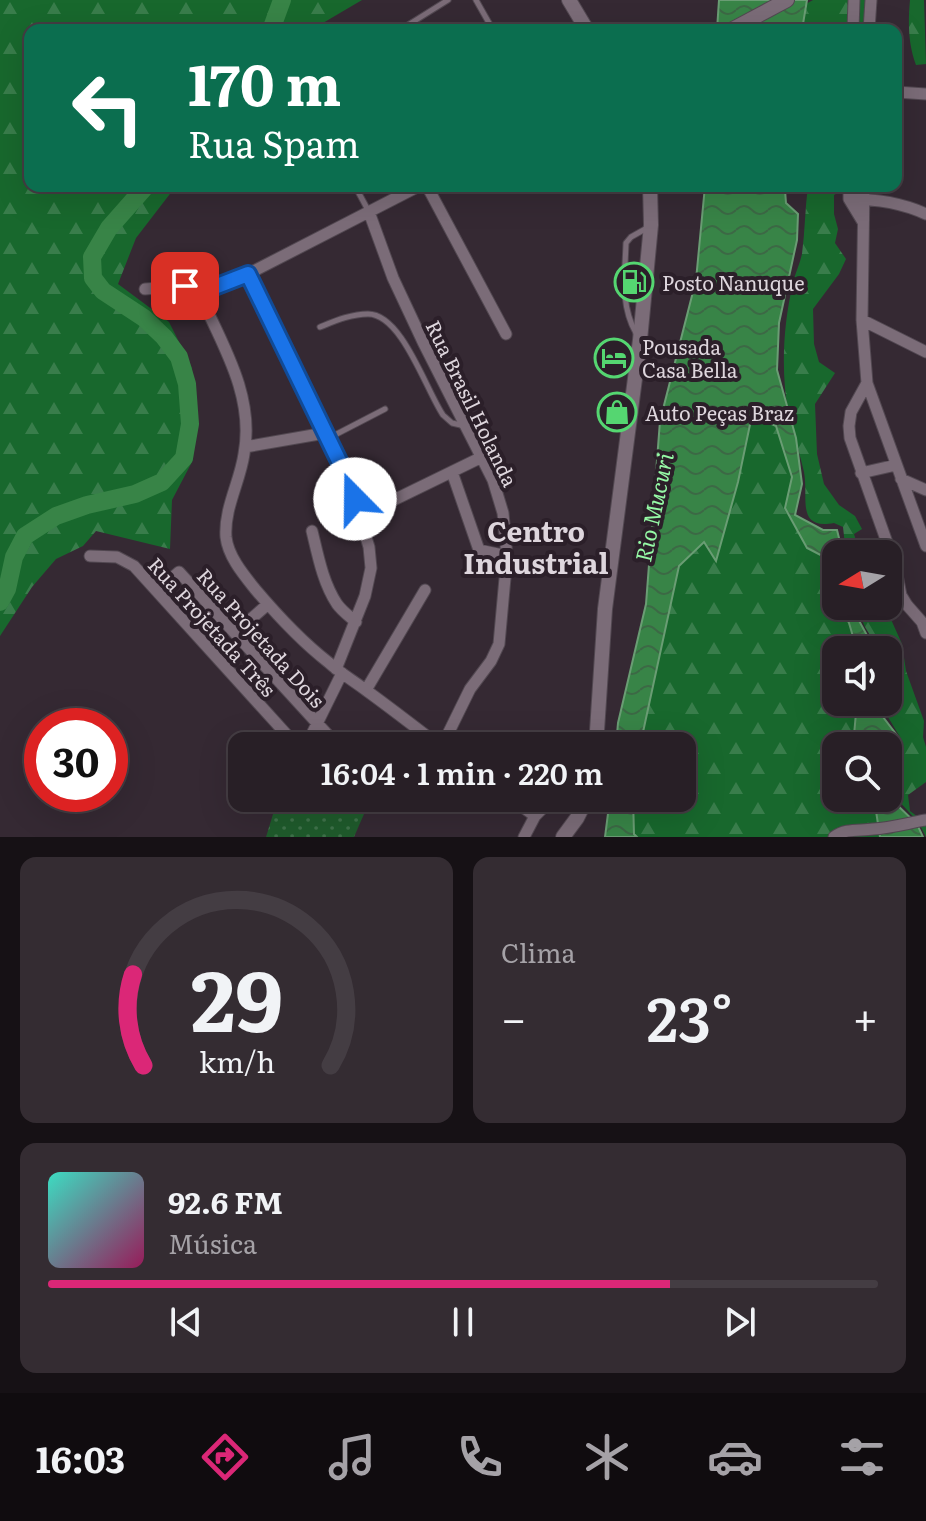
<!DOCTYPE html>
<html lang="pt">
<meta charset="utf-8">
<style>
:root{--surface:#281f26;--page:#342c32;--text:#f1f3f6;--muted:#a5a2a7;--line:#443d43;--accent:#db2777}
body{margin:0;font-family:Literata,serif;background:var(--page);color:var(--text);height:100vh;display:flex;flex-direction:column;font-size:30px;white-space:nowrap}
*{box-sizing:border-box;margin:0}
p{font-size:26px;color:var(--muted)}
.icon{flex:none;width:44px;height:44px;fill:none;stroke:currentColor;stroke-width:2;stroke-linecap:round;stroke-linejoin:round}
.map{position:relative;height:837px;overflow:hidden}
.panel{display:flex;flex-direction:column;gap:20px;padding:20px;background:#161115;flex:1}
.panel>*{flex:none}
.banner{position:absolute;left:24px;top:24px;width:878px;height:168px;border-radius:16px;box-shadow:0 8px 32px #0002,0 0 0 2px var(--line);background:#0b6e4f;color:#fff;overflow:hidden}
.needle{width:52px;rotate:259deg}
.fabs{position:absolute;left:822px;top:540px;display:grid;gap:16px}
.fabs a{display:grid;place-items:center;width:80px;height:80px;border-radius:16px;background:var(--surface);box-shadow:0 8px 32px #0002,0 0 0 2px var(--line);font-size:40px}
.speed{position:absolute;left:24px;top:708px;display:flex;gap:16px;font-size:40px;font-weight:700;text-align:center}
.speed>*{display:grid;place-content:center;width:104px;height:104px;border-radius:50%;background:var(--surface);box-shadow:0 8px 32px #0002,0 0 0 2px var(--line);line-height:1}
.speed .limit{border:12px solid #d22;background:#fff;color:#111}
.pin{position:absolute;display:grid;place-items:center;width:68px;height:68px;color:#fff;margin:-34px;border-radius:16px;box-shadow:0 4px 12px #0006}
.me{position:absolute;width:88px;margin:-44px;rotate:338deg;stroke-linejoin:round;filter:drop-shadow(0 0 6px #0008)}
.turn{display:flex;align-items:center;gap:28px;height:168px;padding:0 32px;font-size:36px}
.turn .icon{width:104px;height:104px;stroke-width:2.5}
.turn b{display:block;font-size:56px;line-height:68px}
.big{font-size:60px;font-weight:600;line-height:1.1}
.panel .tile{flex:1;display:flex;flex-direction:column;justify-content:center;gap:12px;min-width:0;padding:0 28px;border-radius:16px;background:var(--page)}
.panel .dial{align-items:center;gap:0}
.dial svg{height:208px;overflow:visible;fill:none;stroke:var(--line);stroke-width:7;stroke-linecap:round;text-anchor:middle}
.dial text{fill:var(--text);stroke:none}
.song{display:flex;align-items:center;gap:24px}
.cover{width:96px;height:96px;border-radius:12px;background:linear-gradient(135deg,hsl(170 70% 55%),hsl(330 70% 35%))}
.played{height:8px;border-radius:4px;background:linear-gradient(90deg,var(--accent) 75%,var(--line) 75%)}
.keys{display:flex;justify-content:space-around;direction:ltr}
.heat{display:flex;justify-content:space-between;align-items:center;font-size:44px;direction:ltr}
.panel .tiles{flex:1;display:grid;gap:20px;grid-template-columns:1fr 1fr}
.tile:last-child{grid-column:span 2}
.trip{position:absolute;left:228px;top:732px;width:468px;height:80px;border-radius:16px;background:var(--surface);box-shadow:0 8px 32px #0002,0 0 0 2px var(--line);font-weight:600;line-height:80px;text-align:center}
.menu{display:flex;height:128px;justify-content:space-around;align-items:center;background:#100c0f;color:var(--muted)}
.menu .icon{width:56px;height:56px}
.menu .on{color:var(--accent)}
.menu b{font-size:36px;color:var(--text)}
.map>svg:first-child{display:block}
</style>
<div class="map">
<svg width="926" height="837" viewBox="0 0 926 837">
<defs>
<pattern id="grass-dots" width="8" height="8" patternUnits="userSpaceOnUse" patternTransform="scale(2)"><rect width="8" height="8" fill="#1f5b2c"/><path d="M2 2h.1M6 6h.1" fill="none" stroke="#3f724a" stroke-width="1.8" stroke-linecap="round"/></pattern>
<pattern id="forest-firs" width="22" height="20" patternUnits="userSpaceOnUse" patternTransform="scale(2)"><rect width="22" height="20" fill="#18682d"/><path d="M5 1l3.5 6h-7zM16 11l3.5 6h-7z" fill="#397d4b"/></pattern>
<pattern id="water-waves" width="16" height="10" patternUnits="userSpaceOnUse" patternTransform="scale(2)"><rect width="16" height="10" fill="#388447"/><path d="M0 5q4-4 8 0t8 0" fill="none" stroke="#3c6945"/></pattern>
</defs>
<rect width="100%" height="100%" fill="#352933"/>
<path fill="url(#grass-dots)" d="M 278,798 L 347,798 L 367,807 L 354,837 L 266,837 Z"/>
<path fill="url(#forest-firs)" d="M 0,0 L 362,0 L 311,30 L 30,30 L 30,186 L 176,186 L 136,238 L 118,284 L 169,322 L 192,368 L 195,417 L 193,460 L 172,500 L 170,549 L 96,531 L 83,546 L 56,559 L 32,587 L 0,636 Z
M 813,0 L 867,0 L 865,30 L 802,30 L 806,4 Z
M 910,0 L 924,0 L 926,64 L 916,65 C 908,43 908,23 910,0 Z
M 808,186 L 843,186 L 843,190 L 834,195 L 834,214 L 838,229 L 835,243 L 846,259 L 839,274 L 813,309 L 814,344 L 819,362 L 835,373 L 815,404 L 817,454 L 824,484 L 839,505 L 855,516 L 862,529 L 854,534 L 860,554 L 846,554 L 843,527 L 834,523 C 795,530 809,497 804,472 C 798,445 787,415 785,388 C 782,353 785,317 793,283 C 795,273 800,264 802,254 C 805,231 805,208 808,186 Z
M 752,415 L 776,426 L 792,477 L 785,508 L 807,548 L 836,563 L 833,592 L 836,597 L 836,606 L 841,606 L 849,623 L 857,650 L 836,650 L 836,702 L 857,702 L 853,746 L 836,746 L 836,798 L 874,798 L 880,837 L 637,837 L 634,834 L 633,798 L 682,798 L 682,746 L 640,746 L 679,566 L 704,541 L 716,560 L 738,482 Z
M 856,606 L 880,606 L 889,615 L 902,644 L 906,671 L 924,721 L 923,737 L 926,747 L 926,782 L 908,795 L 910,811 L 926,823 L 926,837 L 919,823 L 897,799 L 896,776 L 904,755 L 900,737 L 879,702 L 888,702 L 888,650 L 879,650 L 865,627 Z"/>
<path fill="url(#water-waves)" stroke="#6a9d74" stroke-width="2" d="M 719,0 L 807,0 L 802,30 L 717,30 Z
M 705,186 L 806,186 L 785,190 L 786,203 L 798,214 L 797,240 L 779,323 L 777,370 L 796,438 L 802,484 L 795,515 L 823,530 L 837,530 L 843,554 L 836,554 L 836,563 L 807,548 L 785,508 L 792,477 L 776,426 L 752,415 L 738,482 L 716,561 L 704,542 L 679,566 L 640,746 L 616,746 L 618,723 L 646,604 L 660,421 L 696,280 Z
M 841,606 L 851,606 L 875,650 L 857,650 L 849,623 Z
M 857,702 L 875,702 L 880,713 L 899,738 L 902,756 L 894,776 L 893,801 L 917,824 L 923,837 L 880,837 L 874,798 L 888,798 L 888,746 L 853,746 Z
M 610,798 L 633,798 L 634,834 L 637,837 L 605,837 Z"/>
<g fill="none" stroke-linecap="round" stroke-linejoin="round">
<path stroke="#388447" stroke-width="18" d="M 271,30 L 282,0
M 0,602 L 7,589 L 14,557 L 25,536 L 56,516 L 87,505 L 135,494 L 162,482 L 184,458 L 190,424 L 187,384 L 179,357 L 164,337 L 144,318 L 103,291 L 93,278 L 92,257 L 109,228 L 146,186"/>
<g stroke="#524851" stroke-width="7">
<path id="service" d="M 476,0 L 493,30
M 400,30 L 448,0
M 355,186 L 368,210
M 320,327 C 335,321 351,314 368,314 C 402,314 426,390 443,415 L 452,423 L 465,426
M 636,333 C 620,305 625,274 626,243 L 631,237 L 647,228
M 329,438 L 385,409"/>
</g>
<g stroke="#524851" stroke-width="13">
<path id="minor" d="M 853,30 L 854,0
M 869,30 L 871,0
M 896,92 L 926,94
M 427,186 L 506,334
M 849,186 L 849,199 L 863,222
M 864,186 L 862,320 L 867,383 L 851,412 L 849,426 L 850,438 L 895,565 L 901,595 L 907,605 L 922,622 L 926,633
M 849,199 C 875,199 902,203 926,214
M 369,212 L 393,278 L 423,342 L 493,480 L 503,513 L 507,556 L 499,644 L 491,661 L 470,689 L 442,746
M 248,274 L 349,482 L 369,547 L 371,568 L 365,596 L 336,669
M 145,289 L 185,286 L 199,293 L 248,274 L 419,186
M 199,293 C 222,344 255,396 244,454 C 240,482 224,508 226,537 C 228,556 243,574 255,589 C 277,615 301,641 328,662 C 340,673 354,681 367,691 C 392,709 416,728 440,746
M 862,320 L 926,352
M 867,383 L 926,546
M 245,447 L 325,433
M 452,472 L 479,550 L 507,556
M 861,473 L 896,465
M 901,479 L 926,490
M 361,516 L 482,457
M 312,531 C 318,556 323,583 337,604 C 342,611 349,616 356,622
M 90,556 L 117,557 L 134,566 L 297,746
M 157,591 L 179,572 L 338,746
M 235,633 L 268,604
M 366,690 L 425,590
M 306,746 L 342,673
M 510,798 L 535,816
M 524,837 L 535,816 L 553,798
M 834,837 C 846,828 859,831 873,829 C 891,828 908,823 926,820"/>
</g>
<g stroke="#524851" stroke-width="16">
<path id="secondary" d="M 569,0 L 587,30
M 731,30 L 787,0
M 596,746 L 605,609 L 640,340 L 651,225 L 650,186
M 563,837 L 577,818 L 587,798"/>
</g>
<use href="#service" stroke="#7b6c78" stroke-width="5"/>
<use href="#minor" stroke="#7b6c78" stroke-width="11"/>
<use href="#secondary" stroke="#7b6c78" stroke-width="14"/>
</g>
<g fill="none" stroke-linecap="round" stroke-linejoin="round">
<g stroke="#114b97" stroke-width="20">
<path id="route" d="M 185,286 L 199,293 L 248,274 L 339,461 L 355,499"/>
</g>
<use href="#route" stroke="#1a73e8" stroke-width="14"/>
</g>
<defs>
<g id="fuel-ring" transform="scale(2)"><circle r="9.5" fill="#2b1f29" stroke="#55d671" stroke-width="1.5"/><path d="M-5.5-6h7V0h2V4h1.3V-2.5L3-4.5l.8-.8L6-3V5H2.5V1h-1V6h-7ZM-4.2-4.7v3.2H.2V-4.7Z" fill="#55d671"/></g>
<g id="hotel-ring" transform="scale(2)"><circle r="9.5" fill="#2b1f29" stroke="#55d671" stroke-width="1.5"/><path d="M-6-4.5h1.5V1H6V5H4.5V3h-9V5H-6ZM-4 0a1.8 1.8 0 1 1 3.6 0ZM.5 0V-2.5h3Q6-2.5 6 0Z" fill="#55d671"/></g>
<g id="shop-ring" transform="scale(2)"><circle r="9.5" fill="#2b1f29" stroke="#55d671" stroke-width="1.5"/><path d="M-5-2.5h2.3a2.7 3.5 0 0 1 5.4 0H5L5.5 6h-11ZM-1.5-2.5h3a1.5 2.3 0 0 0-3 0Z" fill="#55d671"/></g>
</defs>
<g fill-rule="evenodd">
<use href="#fuel-ring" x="634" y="282"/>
<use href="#hotel-ring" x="614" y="358"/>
<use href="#shop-ring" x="617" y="412"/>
</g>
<g text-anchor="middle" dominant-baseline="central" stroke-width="8" stroke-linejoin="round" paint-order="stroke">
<g font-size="20" fill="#ded6dd" stroke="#2b1f29" text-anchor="start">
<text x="662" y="282">Posto Nanuque</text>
<text x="642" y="346">Pousada<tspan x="642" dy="23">Casa Bella</tspan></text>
<text x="645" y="412">Auto Peças Braz</text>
</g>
<g font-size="20" fill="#ded6dd" stroke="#2b1f29">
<text transform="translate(473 403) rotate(64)">Rua Brasil Holanda</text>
<text transform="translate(213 626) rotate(48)">Rua Projetada Três</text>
<text transform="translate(262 637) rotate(48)">Rua Projetada Dois</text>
</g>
<g font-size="22" font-style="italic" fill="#96faa6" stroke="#2b1f29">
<text transform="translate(653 507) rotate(-78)">Rio Mucuri</text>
</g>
<g font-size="28" font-weight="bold" fill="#ded6dd" stroke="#2b1f29">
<text x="536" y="530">Centro<tspan x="536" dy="32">Industrial</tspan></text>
</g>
</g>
</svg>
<div class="fabs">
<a><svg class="needle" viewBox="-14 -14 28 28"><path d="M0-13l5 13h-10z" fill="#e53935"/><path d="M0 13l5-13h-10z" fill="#a5a2a7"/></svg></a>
<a><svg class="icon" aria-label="sound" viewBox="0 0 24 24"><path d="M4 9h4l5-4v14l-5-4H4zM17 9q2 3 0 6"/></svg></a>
<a><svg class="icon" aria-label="search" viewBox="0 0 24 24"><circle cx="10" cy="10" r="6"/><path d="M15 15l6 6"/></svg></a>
</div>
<div class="speed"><div class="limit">30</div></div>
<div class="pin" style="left:185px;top:286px;background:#d93025"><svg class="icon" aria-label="arrive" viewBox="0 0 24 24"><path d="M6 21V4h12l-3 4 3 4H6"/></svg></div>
<svg class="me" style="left:355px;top:499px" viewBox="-20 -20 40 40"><circle r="19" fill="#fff"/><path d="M0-13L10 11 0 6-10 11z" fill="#1a73e8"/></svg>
<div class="trip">16:04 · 1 min · 220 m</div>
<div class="banner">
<div class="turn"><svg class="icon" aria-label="left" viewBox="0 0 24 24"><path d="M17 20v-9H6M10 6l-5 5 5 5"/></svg><div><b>170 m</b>Rua Spam</div></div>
</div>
</div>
<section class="panel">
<div class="tiles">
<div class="tile dial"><svg viewBox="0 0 100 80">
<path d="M14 69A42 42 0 1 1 86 69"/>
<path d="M14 69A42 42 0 0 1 10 34" stroke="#db2777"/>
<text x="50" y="56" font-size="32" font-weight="700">29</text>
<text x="50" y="72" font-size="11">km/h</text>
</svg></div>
<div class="tile"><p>Clima</p>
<div class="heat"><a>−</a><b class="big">23°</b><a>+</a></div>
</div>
<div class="tile">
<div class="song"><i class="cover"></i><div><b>92.6 FM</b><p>Música</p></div></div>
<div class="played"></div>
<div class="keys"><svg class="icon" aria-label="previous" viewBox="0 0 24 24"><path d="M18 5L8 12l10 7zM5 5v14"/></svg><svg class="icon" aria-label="pause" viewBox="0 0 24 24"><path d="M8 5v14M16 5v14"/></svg><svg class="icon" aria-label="next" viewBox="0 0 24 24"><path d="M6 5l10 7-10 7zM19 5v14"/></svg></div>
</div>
</div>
</section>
<nav class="menu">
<b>16:03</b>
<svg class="icon on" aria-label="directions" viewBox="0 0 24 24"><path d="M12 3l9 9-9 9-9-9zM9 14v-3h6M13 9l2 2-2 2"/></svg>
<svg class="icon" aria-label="music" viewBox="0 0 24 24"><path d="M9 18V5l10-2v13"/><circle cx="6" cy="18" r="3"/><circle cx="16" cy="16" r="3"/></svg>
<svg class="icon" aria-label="phone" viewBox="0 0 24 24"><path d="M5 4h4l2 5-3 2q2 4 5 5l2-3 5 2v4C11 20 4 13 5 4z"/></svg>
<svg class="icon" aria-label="climate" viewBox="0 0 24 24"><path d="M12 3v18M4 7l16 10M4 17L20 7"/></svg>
<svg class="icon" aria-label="car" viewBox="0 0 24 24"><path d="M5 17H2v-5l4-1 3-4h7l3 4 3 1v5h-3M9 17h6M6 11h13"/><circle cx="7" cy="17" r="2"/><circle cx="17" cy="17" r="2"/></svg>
<svg class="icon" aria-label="filters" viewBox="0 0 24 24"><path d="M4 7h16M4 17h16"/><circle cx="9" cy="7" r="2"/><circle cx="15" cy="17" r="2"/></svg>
</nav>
